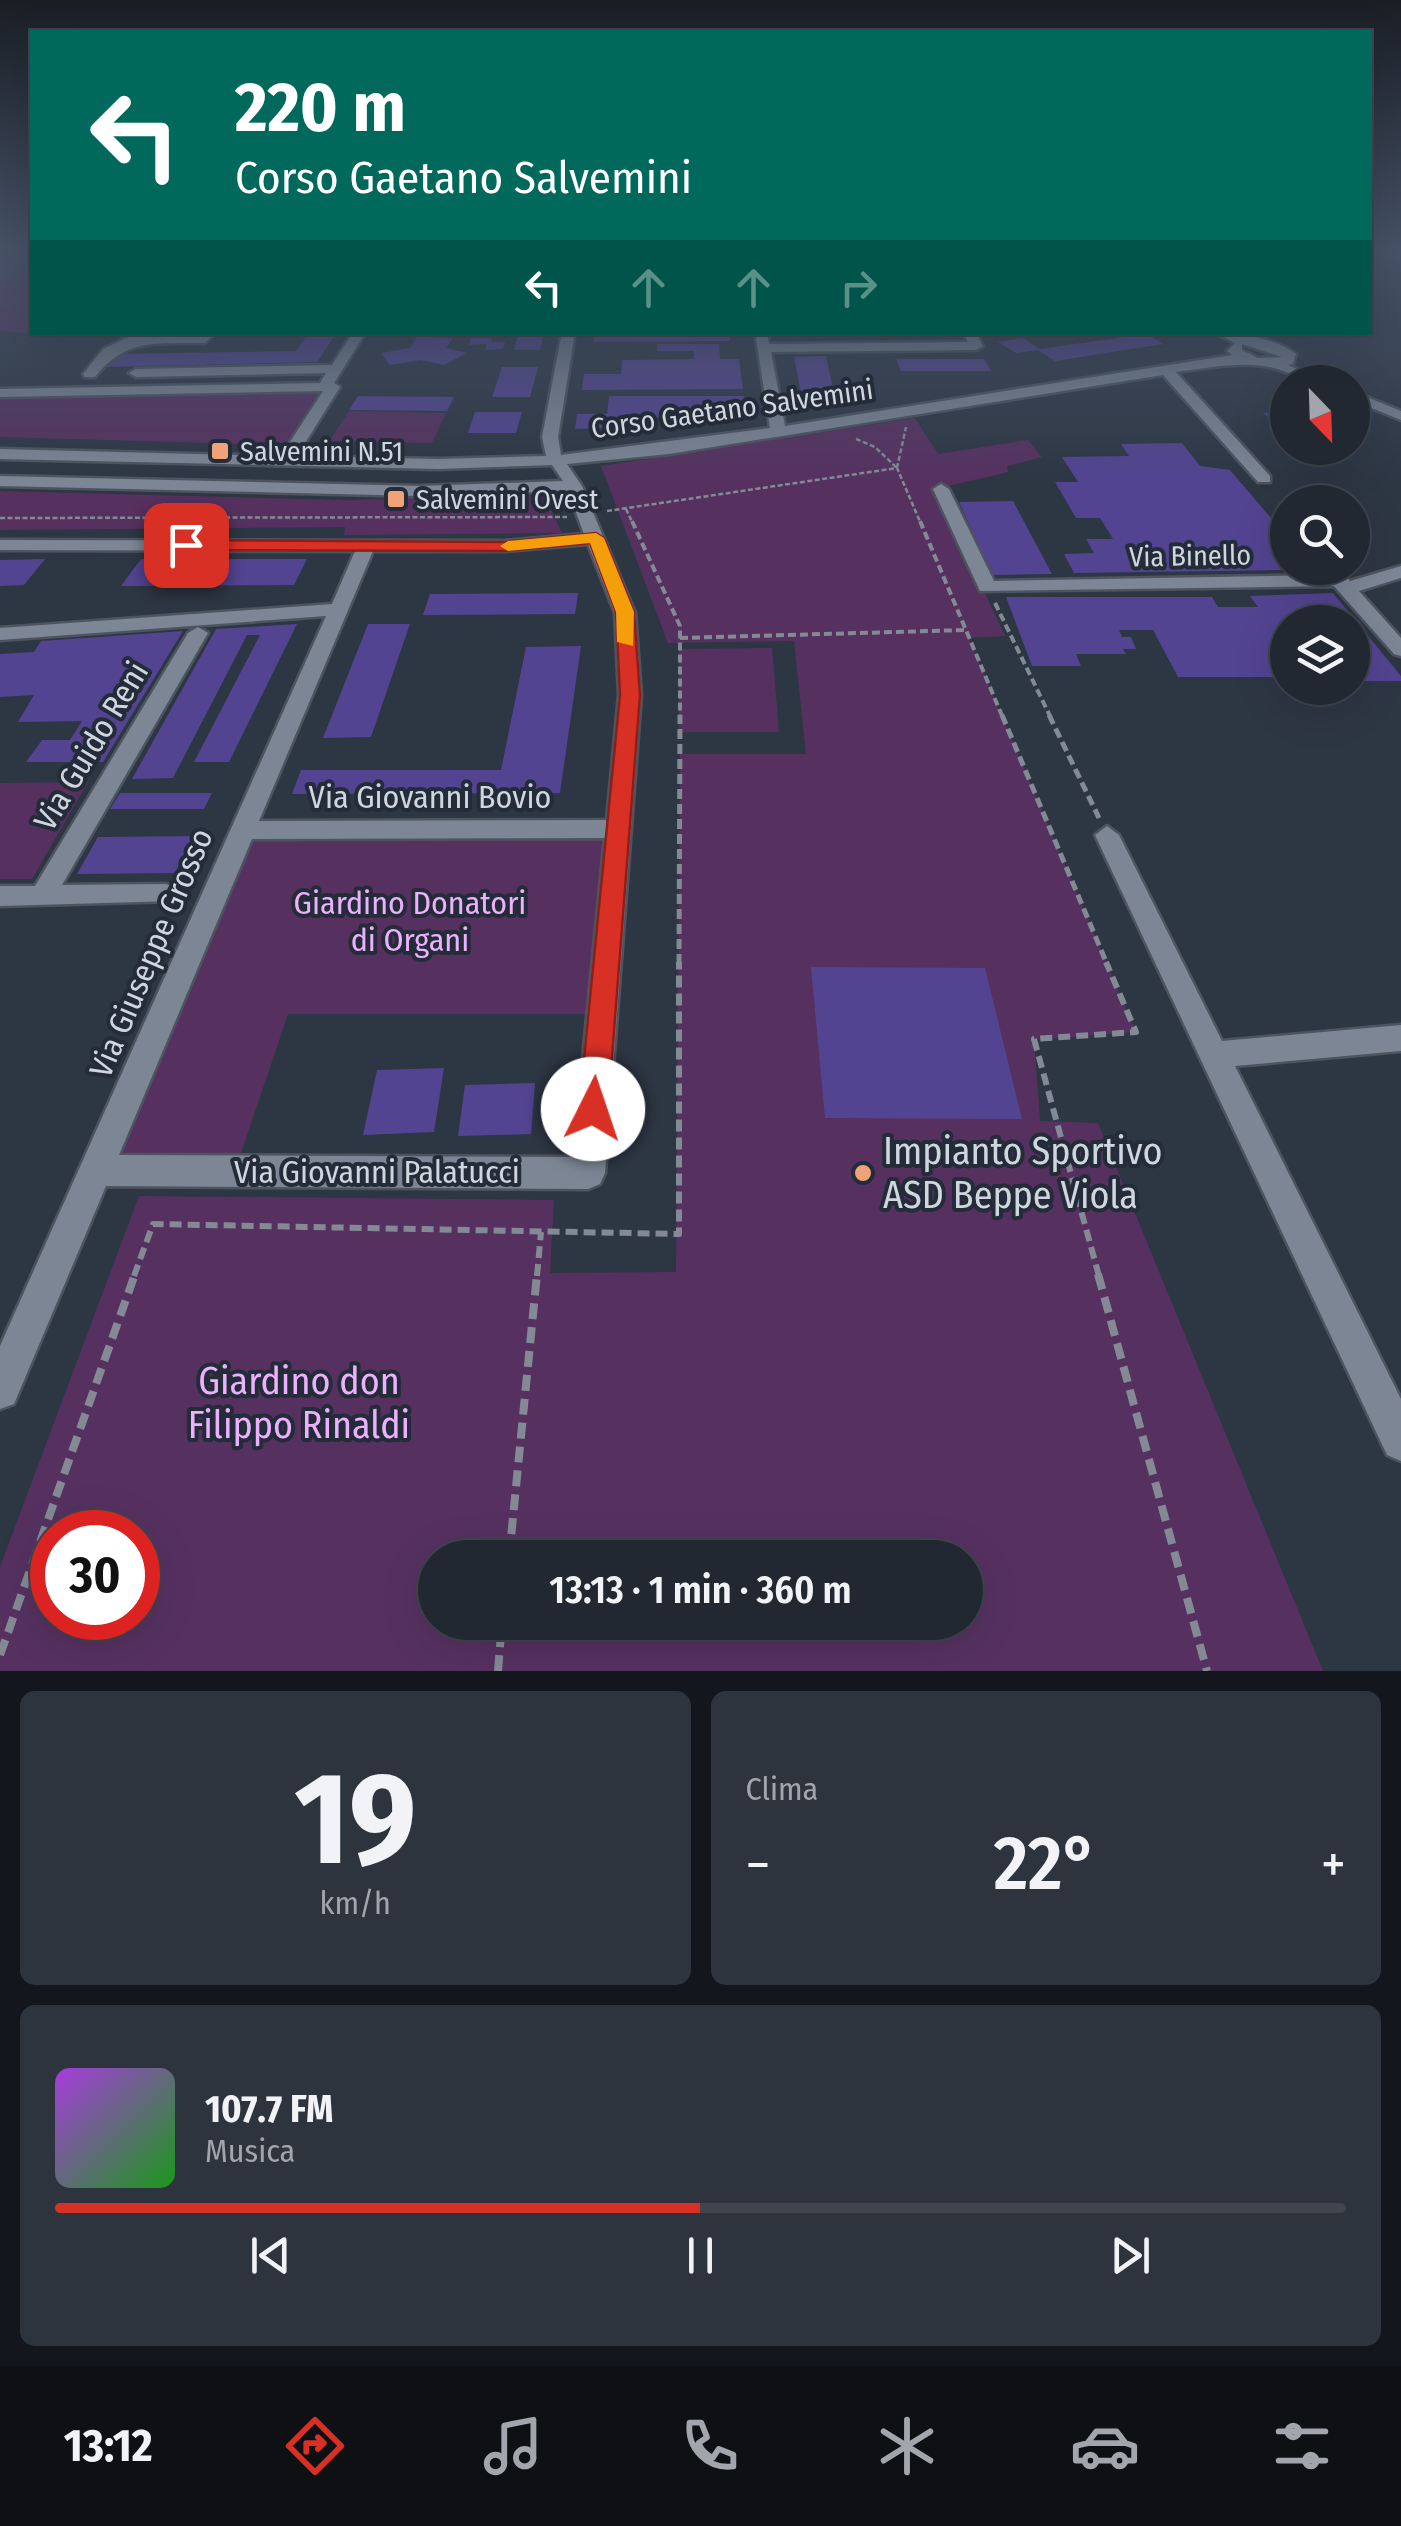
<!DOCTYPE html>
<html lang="it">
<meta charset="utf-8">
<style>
:root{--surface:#222832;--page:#2e343e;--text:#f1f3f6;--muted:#a2a6ac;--line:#3f444d;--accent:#d93025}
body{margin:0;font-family:"Fira Sans Condensed",sans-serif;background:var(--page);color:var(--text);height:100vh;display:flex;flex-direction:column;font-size:38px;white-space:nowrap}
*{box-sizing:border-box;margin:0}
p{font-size:32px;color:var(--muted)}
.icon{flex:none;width:55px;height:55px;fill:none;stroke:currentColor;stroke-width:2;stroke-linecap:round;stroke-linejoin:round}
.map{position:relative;height:1671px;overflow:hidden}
.drawer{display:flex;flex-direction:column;gap:20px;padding:20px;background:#13161c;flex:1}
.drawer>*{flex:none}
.banner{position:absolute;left:30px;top:30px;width:1342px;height:305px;border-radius:0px;box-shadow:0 10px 40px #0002,0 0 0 2px var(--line);background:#00695c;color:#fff;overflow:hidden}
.needle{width:65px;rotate:157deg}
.buttons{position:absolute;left:1270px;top:365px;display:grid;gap:20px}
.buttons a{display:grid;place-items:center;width:100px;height:100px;border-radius:50%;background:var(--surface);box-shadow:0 10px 40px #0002,0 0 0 2px var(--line);font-size:50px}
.speed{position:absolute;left:30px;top:1510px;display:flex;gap:20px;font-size:50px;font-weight:700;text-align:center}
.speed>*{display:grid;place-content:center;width:130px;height:130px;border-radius:50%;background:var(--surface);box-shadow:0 10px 40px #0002,0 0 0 2px var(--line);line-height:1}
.speed .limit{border:15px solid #d22;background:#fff;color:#111}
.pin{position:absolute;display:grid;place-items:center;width:85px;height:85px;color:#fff;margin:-42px;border-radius:20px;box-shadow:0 5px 15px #0006}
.me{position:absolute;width:110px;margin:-55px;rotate:4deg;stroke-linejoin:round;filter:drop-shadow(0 0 8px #0008)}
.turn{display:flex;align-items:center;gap:35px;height:210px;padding:0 40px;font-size:45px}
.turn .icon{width:130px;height:130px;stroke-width:2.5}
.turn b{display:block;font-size:70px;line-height:85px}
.lanes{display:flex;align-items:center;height:95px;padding:0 40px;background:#0003;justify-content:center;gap:50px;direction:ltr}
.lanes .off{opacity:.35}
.big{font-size:75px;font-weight:600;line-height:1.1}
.drawer .card{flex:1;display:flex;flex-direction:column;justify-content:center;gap:15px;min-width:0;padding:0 35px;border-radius:15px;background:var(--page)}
.drawer .dial{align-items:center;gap:0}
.dial b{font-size:130px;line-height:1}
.song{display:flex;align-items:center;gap:30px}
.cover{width:120px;height:120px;border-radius:15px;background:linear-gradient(135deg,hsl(280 70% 55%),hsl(120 70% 35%))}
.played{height:10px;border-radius:5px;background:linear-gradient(90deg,var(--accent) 50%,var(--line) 50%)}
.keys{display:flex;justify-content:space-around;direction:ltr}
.heat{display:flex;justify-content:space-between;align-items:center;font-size:55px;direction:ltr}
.drawer .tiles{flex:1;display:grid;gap:20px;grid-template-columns:1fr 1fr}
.card:last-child{grid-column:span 2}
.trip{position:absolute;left:418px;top:1540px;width:565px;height:100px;border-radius:50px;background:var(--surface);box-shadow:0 10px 40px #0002,0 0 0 2px var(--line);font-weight:600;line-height:100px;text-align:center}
.tabs{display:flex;height:160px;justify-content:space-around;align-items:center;background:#0e1014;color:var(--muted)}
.tabs .icon{width:70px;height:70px}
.tabs .selected{color:var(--accent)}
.tabs b{font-size:45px;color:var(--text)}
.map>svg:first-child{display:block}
</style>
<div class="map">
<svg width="1401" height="1671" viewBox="0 0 1401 1671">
<rect width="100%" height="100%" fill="#2d3643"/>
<path fill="#563160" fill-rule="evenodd" d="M 0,250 L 32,252 L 32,332 L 62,333 L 56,336 L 0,331 Z
M 319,393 L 286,445 L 0,437 L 0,398 Z
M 349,411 L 446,413 L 432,443 L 329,441 Z
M 915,418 L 938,454 L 1028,440 L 1042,457 L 1007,466 L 1008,472 L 936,489 L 1005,636 L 969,638 L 1136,1032 L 1034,1040 L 1040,1121 L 1098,1123 L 1323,1671 L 0,1671 L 0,1567 L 139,1196 L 554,1200 L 550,1273 L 676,1272 L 680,754 L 806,754 L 794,641 L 668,643 L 601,466 ZM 52,1532 L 138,1532 L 138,1618 L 52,1618 ZM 435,1558 L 965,1558 L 965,1622 L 435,1622 Z
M 0,491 L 345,500 L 544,495 L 562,533 L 344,535 L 345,527 L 0,530 Z
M 772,648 L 779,732 L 679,732 L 679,649 Z
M 88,782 L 32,879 L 0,879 L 0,783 Z
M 617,829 L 601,1014 L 288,1014 L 235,1171 L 95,1170 L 241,831 Z"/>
<path fill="#524491" d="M 309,332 L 337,332 L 317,362 L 104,367 L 116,354 L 296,351 Z
M 519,332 L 544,332 L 540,350 L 514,350 Z
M 595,332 L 730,332 L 730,341 L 594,342 Z
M 1146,334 L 1164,344 L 1055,361 L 1038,350 L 1016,353 L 998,342 L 1023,338 L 1040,349 Z
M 417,337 L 453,338 L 446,348 L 467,353 L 444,365 L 421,360 L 390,365 L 381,353 L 410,348 Z
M 471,338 L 492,338 L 491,342 L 505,342 L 503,349 L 485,350 L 487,344 L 469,345 Z
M 657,344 L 719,344 L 720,359 L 739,359 L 743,389 L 582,390 L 584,374 L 621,374 L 622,360 L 694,359 L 694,351 L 657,351 Z
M 826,356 L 834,393 L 801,394 L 794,357 Z
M 896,359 L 984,359 L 991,371 L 901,371 Z
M 502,367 L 538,367 L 530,397 L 492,397 Z
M 358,396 L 454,397 L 447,411 L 349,410 Z
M 609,396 L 744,396 L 747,417 L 607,418 L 606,428 L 575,429 L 577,414 L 607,414 Z
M 1288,411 L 1288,432 L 1263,413 Z
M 475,412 L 522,412 L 516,433 L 468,433 Z
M 1182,443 L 1200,466 L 1230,470 L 1288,538 L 1288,570 L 1074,573 L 1064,554 L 1094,553 L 1086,539 L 1113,539 L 1100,518 L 1076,518 L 1055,482 L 1078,482 L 1062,457 L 1129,456 L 1121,444 Z
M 1013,501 L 1052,574 L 992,575 L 959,502 Z
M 45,559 L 24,585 L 0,586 L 0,560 Z
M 141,559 L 307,559 L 294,585 L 121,586 Z
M 578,593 L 575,614 L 423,615 L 430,594 Z
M 1333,593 L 1401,676 L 1401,681 L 1364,681 L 1352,666 L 1352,622 L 1288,622 L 1288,639 L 1284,639 L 1288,677 L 1178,677 L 1153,630 L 1119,630 L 1122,637 L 1131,637 L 1136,649 L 1123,649 L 1126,654 L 1076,654 L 1081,666 L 1032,666 L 1006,597 L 1212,597 L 1218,607 L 1258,607 L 1250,596 Z
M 297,624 L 229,762 L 194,762 L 260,635 L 247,635 L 173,778 L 132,779 L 216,629 Z
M 368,624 L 410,624 L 371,737 L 323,738 Z
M 183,631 L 103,762 L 26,762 L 42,740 L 70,740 L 82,721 L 18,722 L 34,695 L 0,697 L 0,654 L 34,652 L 41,641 Z
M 581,646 L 560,793 L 292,794 L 301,770 L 501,770 L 526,647 Z
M 120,793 L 212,793 L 204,809 L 110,809 Z
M 193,836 L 175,873 L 77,874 L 98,837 Z
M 811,967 L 985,968 L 1022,1119 L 825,1118 Z
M 444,1068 L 434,1132 L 363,1135 L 377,1070 Z
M 535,1083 L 531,1134 L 458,1136 L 465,1085 Z"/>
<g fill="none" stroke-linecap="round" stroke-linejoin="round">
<g stroke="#4d545f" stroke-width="5">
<path id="minor" d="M 1370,249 L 1378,249 L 1380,252 L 1371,254 Z
M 139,332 L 152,332 L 150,336 L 216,332 L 205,343 C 157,344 127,337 95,377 L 85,377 L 83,374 L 103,349 Z
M 353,332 L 366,332 L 334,383 L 340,387 L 297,456 L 438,459 L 546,456 L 542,437 L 562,332 L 575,332 L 558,437 L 561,455 L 770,428 L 755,332 L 767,332 L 769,344 L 968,342 L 963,332 L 976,332 L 983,346 L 976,350 L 771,352 L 785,426 L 1232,355 L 1227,351 L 1235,343 L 1213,332 C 1238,332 1276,338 1296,354 L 1293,364 L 1288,365 L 1326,382 C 1303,383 1286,369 1264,366 C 1234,362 1207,368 1176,372 L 1270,476 L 1270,482 L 1258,482 L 1163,375 L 669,454 L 567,464 L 582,486 L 635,613 L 641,695 L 605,1173 L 600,1184 L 588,1189 L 106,1186 L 14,1404 L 0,1409 L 0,1346 L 326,616 L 0,640 L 0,628 L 332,604 L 355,551 L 0,550 L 0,540 L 504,541 L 584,534 L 568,491 L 420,496 L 0,486 L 0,476 L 420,486 L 563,481 L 552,465 L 438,469 L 0,459 L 0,449 L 281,456 L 323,391 L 0,397 L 0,389 L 320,383 L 326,373 L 136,377 L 129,373 L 136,369 L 332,365 ZM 1242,344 L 1282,357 L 1258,358 L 1242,350 ZM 588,544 L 615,613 L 619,695 L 607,820 L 259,821 L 373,551 L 504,551 ZM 605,838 L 573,1157 L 119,1155 L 252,839 Z
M 1352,391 L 1401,411 L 1401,420 L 1352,400 Z
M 941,484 L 949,489 L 994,581 L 1324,575 L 1321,568 L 1338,568 L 1350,581 L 1401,566 L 1401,578 L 1359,591 L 1401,638 L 1401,656 L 1394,654 L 1334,586 L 980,591 L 933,489 Z
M 198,627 L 208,633 L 62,885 L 166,884 L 175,887 L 179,894 L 175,901 L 0,906 L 0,886 L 35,886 L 188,633 Z
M 1107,826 L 1119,835 L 1222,1041 L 1401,1025 L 1401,1051 L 1235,1066 L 1401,1399 L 1401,1461 L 1387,1455 L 1095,835 Z"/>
</g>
<path stroke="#838a95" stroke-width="2.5" stroke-dasharray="5 2.5" stroke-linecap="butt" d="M 856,439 L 875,447 L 897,468
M 897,468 L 906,427
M 626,509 L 633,524
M 607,511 L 897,468 L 921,524
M 0,518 L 567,517"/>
<path stroke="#838a95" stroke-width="4" stroke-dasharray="8 4" stroke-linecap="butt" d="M 632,521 L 680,626 L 680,718
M 920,521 L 1003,718
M 995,603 L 1051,718
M 680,638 L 966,630"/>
<path stroke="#838a95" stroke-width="5" stroke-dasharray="10 5" stroke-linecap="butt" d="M 1002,715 L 1107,964
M 1049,715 L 1099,818
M 679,964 L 680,715"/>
<path stroke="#838a95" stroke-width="6" stroke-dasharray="12 6" stroke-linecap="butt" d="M 134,1276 L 153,1224 L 679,1234 L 679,962
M 537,1276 L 541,1232
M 1099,1276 L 1034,1039 L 1136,1032 L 1106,962"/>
<path stroke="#838a95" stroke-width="8" stroke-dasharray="16 8" stroke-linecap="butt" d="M 1098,1274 L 1207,1671
M 509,1558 L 537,1274
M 0,1655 L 135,1274
M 498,1671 L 502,1622"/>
<use href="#minor" fill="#7c8695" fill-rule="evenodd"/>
</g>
<linearGradient id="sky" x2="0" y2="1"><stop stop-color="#191e25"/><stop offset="0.52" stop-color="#465266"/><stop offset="1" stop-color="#465266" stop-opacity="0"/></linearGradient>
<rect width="1401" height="483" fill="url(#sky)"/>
<path fill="#d93025" stroke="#8d1f18" stroke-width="2.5" d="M 596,533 L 604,538 L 634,612 L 640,695 L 608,1109 L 603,1118 L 593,1122 L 583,1118 L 579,1109 L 620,695 L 616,612 L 590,543 L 504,551 L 186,550 L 177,545 L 186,540 L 504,542 Z"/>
<path fill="#f59e0b" d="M 596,533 L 604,538 L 634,612 L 633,646 L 617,642 L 616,612 L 590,543 L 508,551 L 500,546 L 508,541 Z"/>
<g fill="#f0a378" stroke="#232c38" stroke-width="4">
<rect x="210" y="441" width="20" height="20" rx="5"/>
<rect x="386" y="489" width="20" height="20" rx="5"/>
<circle cx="863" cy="1173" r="10"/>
</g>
<g text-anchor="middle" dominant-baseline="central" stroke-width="8" stroke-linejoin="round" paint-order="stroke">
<g font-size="28" fill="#d0d6de" stroke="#232c38">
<text transform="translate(732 409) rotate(-8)">Corso Gaetano Salvemini</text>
<text transform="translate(1190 556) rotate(-1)">Via Binello</text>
</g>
<g font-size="28" fill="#d0d6de" stroke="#232c38" text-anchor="start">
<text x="240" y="451">Salvemini N.51</text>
<text x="416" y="499">Salvemini Ovest</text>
</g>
<g font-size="32" fill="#d0d6de" stroke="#232c38">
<text transform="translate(91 746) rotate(-59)">Via Guido Reni</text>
<text x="430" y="797">Via Giovanni Bovio</text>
<text transform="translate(151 953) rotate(-67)">Via Giuseppe Grosso</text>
<text x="377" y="1172">Via Giovanni Palatucci</text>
</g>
<g font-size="32" fill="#ecb0fd" stroke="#232c38">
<text x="410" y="903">Giardino Donatori<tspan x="410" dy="37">di Organi</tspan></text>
</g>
<g font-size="38" fill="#d0d6de" stroke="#232c38" text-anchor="start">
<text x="883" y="1151">Impianto Sportivo<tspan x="883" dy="44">ASD Beppe Viola</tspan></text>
</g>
<g font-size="38" fill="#ecb0fd" stroke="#232c38">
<text x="299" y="1381">Giardino don<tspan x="299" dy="44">Filippo Rinaldi</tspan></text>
</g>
</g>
</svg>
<div class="buttons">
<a><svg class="needle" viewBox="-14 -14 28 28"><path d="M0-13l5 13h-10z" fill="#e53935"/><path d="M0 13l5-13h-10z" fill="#a2a6ac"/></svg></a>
<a><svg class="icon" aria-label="search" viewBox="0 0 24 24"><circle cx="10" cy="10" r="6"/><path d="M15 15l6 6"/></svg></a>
<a><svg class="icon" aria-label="layers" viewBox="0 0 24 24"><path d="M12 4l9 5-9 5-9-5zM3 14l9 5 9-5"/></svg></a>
</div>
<div class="speed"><div class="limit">30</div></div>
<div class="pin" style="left:186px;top:545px;background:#d93025"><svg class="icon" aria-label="arrive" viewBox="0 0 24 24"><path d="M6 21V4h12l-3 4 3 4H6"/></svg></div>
<svg class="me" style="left:593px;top:1109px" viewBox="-20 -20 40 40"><circle r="19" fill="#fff"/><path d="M0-13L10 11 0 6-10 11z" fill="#d93025"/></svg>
<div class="trip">13:13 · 1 min · 360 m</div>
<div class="banner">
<div class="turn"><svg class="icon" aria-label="left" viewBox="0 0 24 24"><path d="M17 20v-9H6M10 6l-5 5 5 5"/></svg><div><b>220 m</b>Corso Gaetano Salvemini</div></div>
<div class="lanes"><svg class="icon" aria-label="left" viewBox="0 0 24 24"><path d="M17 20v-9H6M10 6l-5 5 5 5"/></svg><svg class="icon off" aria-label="ahead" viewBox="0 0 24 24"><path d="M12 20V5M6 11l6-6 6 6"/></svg><svg class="icon off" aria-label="ahead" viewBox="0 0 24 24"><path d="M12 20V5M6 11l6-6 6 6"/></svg><svg class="icon off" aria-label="right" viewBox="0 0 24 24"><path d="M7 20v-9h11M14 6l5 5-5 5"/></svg></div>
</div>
</div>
<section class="drawer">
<div class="tiles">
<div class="card dial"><b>19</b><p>km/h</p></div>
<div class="card"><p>Clima</p>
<div class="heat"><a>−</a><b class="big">22°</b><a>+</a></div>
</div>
<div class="card">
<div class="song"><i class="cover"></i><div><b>107.7 FM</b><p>Musica</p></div></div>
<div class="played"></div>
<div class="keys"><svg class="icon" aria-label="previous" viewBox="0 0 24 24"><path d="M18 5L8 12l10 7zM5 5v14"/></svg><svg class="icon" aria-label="pause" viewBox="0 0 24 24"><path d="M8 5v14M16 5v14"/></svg><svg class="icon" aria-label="next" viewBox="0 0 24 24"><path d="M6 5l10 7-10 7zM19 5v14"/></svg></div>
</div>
</div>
</section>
<nav class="tabs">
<b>13:12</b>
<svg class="icon selected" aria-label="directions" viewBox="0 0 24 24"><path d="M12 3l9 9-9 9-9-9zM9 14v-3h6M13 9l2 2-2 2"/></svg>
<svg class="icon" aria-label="music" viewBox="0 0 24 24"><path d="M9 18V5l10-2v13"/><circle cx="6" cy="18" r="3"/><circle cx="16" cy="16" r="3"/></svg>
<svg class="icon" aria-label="phone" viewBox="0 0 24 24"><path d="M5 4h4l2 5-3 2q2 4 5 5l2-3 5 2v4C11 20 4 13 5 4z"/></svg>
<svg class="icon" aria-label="climate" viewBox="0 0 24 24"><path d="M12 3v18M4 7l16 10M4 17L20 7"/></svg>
<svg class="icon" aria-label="car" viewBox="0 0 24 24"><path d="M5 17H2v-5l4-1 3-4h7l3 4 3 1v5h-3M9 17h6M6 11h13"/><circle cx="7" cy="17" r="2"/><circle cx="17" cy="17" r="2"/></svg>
<svg class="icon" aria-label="filters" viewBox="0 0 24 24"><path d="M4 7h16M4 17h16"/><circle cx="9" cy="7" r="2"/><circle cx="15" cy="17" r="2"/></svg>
</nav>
